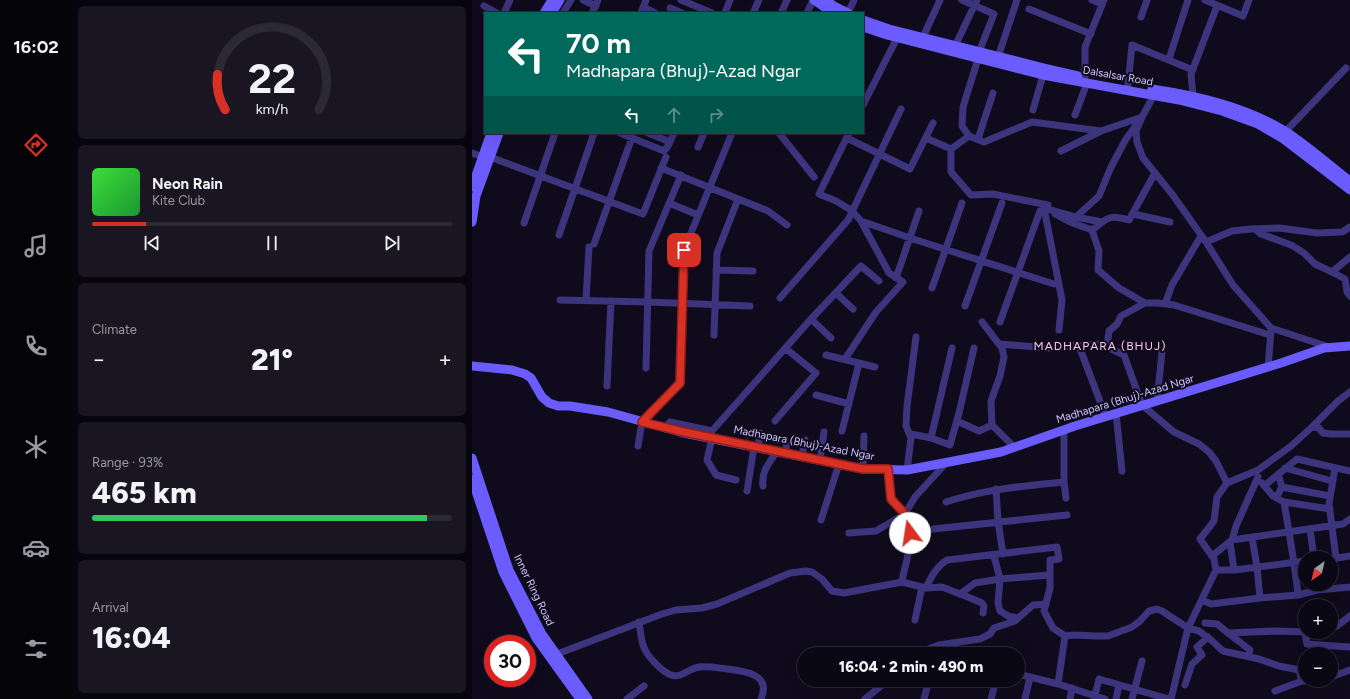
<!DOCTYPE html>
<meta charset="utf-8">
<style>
:root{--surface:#0b0815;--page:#191622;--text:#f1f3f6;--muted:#9a9aa0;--line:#2b2934;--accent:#d93025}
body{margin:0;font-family:Figtree,sans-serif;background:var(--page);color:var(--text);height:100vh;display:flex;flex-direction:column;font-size:15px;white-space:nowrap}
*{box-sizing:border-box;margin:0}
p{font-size:13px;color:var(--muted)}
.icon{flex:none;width:22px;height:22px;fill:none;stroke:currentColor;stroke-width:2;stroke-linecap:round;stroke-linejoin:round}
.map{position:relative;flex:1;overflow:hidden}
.details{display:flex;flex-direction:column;gap:6px;padding:6px;background:#06040c;width:400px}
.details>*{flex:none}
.banner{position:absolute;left:12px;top:12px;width:380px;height:122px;border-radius:0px;box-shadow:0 4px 16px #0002,0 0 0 1px var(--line);background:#00695c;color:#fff;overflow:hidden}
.needle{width:26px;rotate:214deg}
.buttons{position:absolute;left:826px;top:551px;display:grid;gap:8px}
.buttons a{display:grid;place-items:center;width:40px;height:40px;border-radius:50%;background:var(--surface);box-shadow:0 4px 16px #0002,0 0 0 1px var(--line);font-size:20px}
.speed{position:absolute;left:12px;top:635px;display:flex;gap:8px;font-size:20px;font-weight:700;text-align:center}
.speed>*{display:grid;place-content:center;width:52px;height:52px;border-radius:50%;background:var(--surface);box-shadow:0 4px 16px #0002,0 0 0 1px var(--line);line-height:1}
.speed .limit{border:6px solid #d22;background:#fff;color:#111}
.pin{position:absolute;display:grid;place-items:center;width:34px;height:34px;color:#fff;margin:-17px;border-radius:8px;box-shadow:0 2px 6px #0006}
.me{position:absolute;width:44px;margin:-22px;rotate:346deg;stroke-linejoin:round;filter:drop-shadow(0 0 3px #0008)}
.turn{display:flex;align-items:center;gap:14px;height:84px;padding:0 16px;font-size:18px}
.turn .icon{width:52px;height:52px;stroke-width:2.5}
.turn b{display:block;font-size:28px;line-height:34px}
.lanes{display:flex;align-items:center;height:38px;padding:0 16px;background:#0003;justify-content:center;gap:20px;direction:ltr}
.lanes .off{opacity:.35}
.big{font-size:30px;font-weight:800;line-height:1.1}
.details .tile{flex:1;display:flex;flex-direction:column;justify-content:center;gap:6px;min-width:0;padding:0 14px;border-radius:6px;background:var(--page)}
.details .dial{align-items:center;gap:0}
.dial svg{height:104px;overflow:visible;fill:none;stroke:var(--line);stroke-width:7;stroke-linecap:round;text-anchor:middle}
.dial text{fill:var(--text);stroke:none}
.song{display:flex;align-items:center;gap:12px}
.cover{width:48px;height:48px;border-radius:6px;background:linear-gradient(135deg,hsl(120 70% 55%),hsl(130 70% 35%))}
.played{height:4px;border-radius:2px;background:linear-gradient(90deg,var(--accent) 15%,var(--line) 15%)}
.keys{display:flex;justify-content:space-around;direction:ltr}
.heat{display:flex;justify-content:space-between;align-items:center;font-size:22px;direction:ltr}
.charge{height:6px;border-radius:3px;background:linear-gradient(90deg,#34c759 93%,var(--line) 0)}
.trip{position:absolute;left:325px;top:647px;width:228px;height:40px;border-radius:20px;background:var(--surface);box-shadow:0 4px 16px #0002,0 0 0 1px var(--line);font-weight:800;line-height:40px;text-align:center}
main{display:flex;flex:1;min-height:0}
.menu{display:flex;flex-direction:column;width:72px;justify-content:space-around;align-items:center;background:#040308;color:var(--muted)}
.menu .icon{width:28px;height:28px}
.menu .current{color:var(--accent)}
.menu b{font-size:18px;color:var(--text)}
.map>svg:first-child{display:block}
</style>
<main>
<nav class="menu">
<b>16:02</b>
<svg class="icon current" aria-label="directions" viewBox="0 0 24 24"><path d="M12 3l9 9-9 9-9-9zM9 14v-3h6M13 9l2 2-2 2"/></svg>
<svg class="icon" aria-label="music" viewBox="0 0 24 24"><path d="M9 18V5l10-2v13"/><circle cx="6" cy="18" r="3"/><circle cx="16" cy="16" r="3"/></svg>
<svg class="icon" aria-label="phone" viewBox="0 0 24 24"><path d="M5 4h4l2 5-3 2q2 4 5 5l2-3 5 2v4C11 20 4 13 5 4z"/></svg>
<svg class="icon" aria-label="climate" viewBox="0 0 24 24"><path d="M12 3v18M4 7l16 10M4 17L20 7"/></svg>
<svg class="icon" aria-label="car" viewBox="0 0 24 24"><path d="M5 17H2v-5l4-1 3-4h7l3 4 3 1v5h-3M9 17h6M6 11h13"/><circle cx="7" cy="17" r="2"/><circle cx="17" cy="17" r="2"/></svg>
<svg class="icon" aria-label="filters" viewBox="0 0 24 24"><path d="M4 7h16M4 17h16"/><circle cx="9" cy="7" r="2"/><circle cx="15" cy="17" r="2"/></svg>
</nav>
<section class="details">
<div class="tile dial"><svg viewBox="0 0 100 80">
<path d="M14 69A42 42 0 1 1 86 69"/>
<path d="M14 69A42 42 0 0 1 8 42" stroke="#d93025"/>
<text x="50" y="56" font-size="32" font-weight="700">22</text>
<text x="50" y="72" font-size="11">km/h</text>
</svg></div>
<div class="tile">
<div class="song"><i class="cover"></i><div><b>Neon Rain</b><p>Kite Club</p></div></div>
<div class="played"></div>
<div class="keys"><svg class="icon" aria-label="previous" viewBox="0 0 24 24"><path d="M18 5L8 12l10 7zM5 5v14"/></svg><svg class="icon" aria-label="pause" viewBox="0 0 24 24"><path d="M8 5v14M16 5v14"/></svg><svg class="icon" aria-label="next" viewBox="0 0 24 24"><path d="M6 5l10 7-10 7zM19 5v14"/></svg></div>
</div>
<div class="tile"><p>Climate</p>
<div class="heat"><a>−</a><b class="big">21°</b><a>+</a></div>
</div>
<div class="tile"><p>Range · 93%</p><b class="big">465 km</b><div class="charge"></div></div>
<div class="tile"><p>Arrival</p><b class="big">16:04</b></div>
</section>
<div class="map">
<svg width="878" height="699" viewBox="0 0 878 699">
<rect width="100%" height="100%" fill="#0f0b1c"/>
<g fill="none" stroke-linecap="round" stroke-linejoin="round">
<path stroke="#3c347c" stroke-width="7" d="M 111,0 L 124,6
M 209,0 L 240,13
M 490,0 L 522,14 L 507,52
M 620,0 L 630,4
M 733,0 L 771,16 L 777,0
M 12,6 L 25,13
M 171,7 L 183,13
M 198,8 L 210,13
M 557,9 L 619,34
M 32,13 L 38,0
M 91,13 L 99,0
M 120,13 L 126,0
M 169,13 L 174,0
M 253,13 L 258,0
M 281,13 L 287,0
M 309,13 L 315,0
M 335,13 L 341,0
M 376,13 L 382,0
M 669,17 L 675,0
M 451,37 L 468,0
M 483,46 L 505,0
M 526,57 L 545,0
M 506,59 L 491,107 L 490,126 L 497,136 L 512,142 L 560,122 L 629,131
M 697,59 L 716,0
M 613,77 L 613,47 L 632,0
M 656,85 L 660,45 L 721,70
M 721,96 L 719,74 L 745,6
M 391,105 L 425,38
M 561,110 L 571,75
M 603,115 L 615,83
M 670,117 L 664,131 L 665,142 L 671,158 L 700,194 L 734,242 L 761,285 L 799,328 L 857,347
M 813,132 L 874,68
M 148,133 L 192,151 L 196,146 L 202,133
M 176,133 L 198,142
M 307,133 L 342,177
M 377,133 L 347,194 L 364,201 L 379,210 L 389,221 L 438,238 L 582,284
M 375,138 L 438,169 L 461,123
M 454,138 L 479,149 L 479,172 L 499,195 L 521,194 L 576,205 L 572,208 L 590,300 L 587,330
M 506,139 L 521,93
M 226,147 L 232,133
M 479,149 L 497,136
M 589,151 L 629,131 L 670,117
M 0,153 L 11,157
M 18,157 L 171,214 L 194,157
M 189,168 L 296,211 L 315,225
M 197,203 L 226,215
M 572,208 L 604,217 L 627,196 L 639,167 L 654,139 L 670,117 L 682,95
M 583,214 L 598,222 L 620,230 L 627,251 L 626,270 L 647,288 L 673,303
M 661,214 L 698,222
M 604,217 L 630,222
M 52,223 L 83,133
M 783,229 L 789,234 L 819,245 L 832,253 L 843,264 L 860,272 L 878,257
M 620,230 C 636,218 636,214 657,220 L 683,173
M 87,235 L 122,133
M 734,242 L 760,231 L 779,229 L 807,228 L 845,233 L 870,232 L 878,227
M 122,244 L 158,143
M 244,270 L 281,271
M 860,272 L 873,279 L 875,292 L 878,296
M 424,278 L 447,211
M 460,288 L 490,203
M 364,293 L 381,309
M 308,298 L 376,220 L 429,109
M 88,300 L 176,302 L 278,306
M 114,300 L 117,247
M 693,304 L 700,285 L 729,236
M 493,306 L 530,203
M 339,319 L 359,338
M 528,322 L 568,211
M 242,335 L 245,253 L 266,199
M 527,344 L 577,348 L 628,344 L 635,347
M 607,346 L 634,417
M 354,355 L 403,367
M 373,359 L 404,312 L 431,282 L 417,273 L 389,221
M 796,367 L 799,331
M 174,368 L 177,251 L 209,175
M 135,386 L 139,301
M 344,395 L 377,404
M 685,401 L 690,352
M 644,413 L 650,471
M 303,421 L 344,373 L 313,348
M 485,421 L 507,431 L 520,425 L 519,401 L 528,376 L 532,357 L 530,348 L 510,322
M 520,425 L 542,447
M 840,427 L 866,401 L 878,392
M 193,428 L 198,422 L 240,431 L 339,319 L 389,266 L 407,281
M 592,430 L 592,482 L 594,498
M 370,431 L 387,363
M 439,434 L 459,438 L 478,445 L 487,413 L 502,348
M 240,438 L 235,460 L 244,475 L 264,480
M 459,438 L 480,348
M 166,446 L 170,422 L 208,383 L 212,250 L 260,133
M 286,448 L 288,433
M 313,453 L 315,443
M 330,456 L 333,440
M 348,460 L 352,432
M 813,468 L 860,481
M 863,468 L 857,504 L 864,558
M 391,469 L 392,436
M 435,470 L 439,438 L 434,426 L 435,406 L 444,337
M 755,483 L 744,461 L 737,452 L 727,444 L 702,432 L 670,405 L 652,355 L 635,347 L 637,331 L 645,324 L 649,316 L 673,303 L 686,303 L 702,305 L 798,335
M 790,483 L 801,496 L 812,502 L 858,509
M 291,486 C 289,472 297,463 305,451
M 792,486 L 825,459 L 878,471
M 810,487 L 858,496
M 524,489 L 526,521 L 531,554
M 275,491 L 282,447
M 804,498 L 810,487 L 806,474
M 474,502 C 513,489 552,486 592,482
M 812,502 C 817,533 823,564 826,595
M 349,520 L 367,464
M 461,529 L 595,515
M 838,529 L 842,558
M 377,533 L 404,531 L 433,514 L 419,499 L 415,469
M 780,537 L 785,567 L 788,598
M 760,540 L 871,524 L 878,519
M 758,542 L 762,570
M 522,556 L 528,579 L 526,603 L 528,611 L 536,616 L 546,618
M 740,556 L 760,540 L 764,526 L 786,477
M 859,559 L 878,556
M 744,570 L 762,570 L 833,561
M 430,582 C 431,572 435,563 436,553 C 438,539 436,528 433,514 L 443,497 L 475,462
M 454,588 C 459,577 464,567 475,560 L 585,547 L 587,559 L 578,560 L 578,588 L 572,611 L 581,628 L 593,636 L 602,635 L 624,636 L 636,636 L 660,627 L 668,621 L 677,611 L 685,609 L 690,611 L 716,628 L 727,631 L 739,640 L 751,651 L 787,659 L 807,666 L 827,670 L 830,681
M 488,594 L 503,583 L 528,579 L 577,575
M 730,600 L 739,604 L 788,598 L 826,595 L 846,590 L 878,587
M 443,620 L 450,587
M 167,622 C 170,642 169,649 184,664 C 188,668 193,673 199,675 C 209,679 217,668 227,667 C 237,666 246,668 255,669 C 272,671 300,674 289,699
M 733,623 L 745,624 L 756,633 L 803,631 L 837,632
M 859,627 L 865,626 L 878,616
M 756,633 L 778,650 L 776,656
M 833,633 L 835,644 L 877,647
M 85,654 L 190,614 L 204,610 L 230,608 L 245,604 L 318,573 L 334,571 L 340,572 L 350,579 L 360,591 L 372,593 L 430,582 L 454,588 L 470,587 L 496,597 L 510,603 L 512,606 L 511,613
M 456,654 L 454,650 L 467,645 L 508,639 L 518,634 L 522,628 L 543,621 L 561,605 L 574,604
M 546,674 L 586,684 L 633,699
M 859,677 L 878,670
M 586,684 L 593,636
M 713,685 L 720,664 L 730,655 L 725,647 L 736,637
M 803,691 L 830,681 L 845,680
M 155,699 L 172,686
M 393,699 L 416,680
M 452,699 L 457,680
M 519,699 L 524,680
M 553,699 L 558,677
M 598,699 L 600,688
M 622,699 L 627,679 L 697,699
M 644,699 L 647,685
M 660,699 L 670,661
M 699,699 L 716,628 L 744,570 L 742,559 L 728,539 L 742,521 L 745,497 L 755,483 L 786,470 L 819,446 L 840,427 L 847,428 L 851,433 L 859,434 L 878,434"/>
<path stroke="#6b5cff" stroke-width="9" d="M 342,0 L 361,13
M 354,0 L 362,6 L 376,13
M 72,13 L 80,0
M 80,13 L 88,0
M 391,20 L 417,29 L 572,68 L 606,76
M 391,27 L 415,35 L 571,75 L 707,100 L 750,111 L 786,124 L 810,138 L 878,190
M 680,89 C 726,96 773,107 813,131 C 836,146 857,165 878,181
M 0,187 L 19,133
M 0,222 L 4,196 L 27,133
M 0,366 L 40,370 L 53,374 L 59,378 L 70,397 L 77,403 L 86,406 L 98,406 L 136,412 L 212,433 L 391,469 L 435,470 L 529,452 L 603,426 L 809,363 L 852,348 L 878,346
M 0,458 L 37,570 L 70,634 L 116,699
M 0,479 L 31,572 L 64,638 L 108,699"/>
</g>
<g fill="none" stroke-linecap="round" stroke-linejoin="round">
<g stroke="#8d1f18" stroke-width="10">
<path id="route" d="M 212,250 L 208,383 L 170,422 L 212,432 L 391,469 L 416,469 L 419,499 L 433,514 L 438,533"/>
</g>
<use href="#route" stroke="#d93025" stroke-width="7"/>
</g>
<g text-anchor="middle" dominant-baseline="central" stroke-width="4" stroke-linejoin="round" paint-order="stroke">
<g font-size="11" fill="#d0c5ff" stroke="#0f0b1c">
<text transform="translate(646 76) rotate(10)">Dalsalsar Road</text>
<text transform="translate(653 399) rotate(-17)">Madhapara (Bhuj)-Azad Ngar</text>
<text transform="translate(332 443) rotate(11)">Madhapara (Bhuj)-Azad Ngar</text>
<text transform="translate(62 590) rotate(64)">Inner Ring Road</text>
</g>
<g font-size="12" letter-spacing="1" fill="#ffc7e7" stroke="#0f0b1c">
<text x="628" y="346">MADHAPARA (BHUJ)</text>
</g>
</g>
</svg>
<div class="buttons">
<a><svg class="needle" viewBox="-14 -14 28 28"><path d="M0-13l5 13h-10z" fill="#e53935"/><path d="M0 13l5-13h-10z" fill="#9a9aa0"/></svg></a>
<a>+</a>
<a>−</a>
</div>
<div class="speed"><div class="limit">30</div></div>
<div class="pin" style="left:212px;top:250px;background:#d93025"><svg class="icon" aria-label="arrive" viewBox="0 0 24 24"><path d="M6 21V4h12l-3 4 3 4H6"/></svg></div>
<svg class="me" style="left:438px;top:533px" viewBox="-20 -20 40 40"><circle r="19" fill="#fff"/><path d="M0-13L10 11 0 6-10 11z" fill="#d93025"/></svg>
<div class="trip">16:04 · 2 min · 490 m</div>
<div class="banner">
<div class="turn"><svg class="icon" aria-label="left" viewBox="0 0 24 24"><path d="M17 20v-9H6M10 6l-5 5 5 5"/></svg><div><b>70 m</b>Madhapara (Bhuj)-Azad Ngar</div></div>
<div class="lanes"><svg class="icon" aria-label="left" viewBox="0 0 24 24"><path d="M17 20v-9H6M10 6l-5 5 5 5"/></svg><svg class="icon off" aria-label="ahead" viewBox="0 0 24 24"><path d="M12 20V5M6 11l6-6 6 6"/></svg><svg class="icon off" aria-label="right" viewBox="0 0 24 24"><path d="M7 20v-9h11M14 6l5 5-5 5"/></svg></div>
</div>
</div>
</main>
